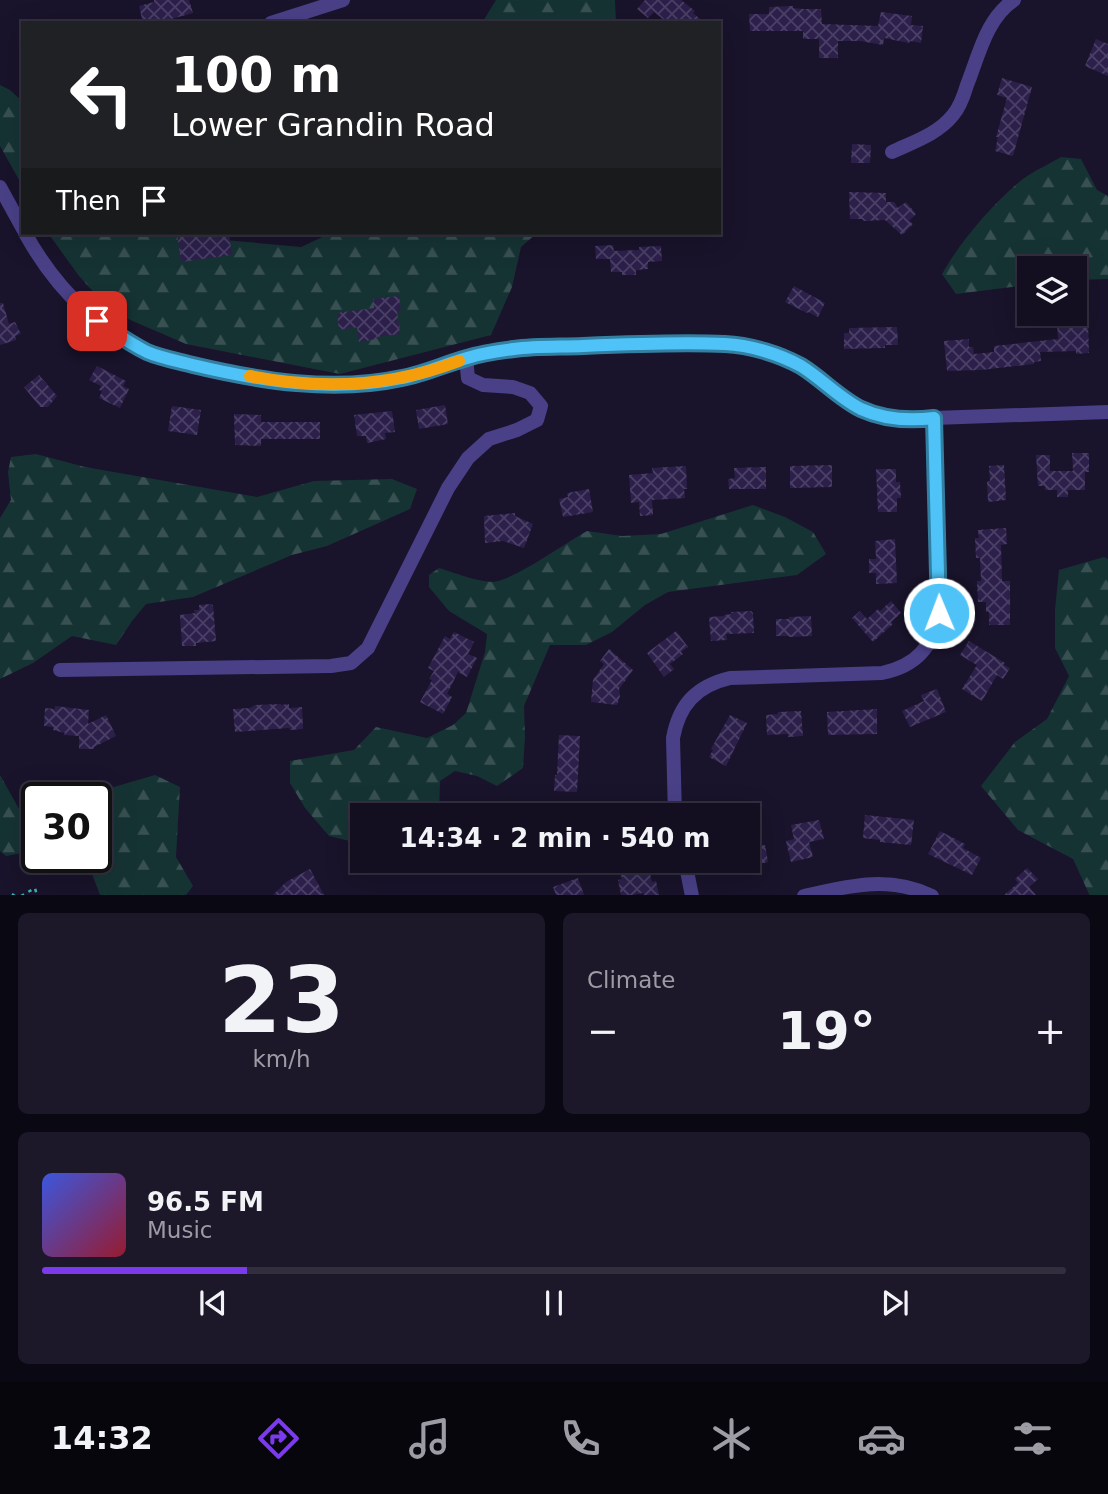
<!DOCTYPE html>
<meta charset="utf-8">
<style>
:root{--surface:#130e20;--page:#1c1729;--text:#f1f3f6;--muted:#9d9ca5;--line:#322e3e;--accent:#7c3aed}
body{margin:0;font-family:"DejaVu Sans",sans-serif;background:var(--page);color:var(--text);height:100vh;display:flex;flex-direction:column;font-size:26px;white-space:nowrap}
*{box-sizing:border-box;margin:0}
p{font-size:23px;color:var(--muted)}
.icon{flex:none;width:38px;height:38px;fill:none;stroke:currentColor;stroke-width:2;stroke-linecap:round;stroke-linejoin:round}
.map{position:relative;height:895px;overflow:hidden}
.details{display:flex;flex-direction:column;gap:18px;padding:18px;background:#0a0812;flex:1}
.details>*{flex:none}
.hud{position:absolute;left:21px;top:21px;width:700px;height:214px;border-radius:0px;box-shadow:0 7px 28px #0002,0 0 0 2px var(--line);background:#202124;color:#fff;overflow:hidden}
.fabs{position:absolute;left:1017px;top:256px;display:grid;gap:14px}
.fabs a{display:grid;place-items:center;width:70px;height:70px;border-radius:0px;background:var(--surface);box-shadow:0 7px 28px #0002,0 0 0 2px var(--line);font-size:35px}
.speed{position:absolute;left:21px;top:782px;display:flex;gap:14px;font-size:35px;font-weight:700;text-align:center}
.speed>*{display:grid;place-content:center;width:91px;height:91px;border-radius:50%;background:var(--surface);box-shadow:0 7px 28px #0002,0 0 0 2px var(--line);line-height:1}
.speed .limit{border:4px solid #111;border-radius:10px;background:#fff;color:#111}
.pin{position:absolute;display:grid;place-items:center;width:60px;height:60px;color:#fff;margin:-30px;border-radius:14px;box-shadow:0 4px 10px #0006}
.me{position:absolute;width:77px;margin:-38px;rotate:359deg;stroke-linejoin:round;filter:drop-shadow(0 0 5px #0008)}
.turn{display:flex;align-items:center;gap:24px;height:147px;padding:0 35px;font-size:32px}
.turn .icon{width:91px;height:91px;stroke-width:2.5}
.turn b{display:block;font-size:49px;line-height:60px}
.then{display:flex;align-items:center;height:66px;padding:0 35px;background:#0003;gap:14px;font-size:26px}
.big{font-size:52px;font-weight:700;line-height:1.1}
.details .tile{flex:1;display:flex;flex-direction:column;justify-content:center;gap:10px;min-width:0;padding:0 24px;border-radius:10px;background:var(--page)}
.details .dial{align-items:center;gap:0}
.dial b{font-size:91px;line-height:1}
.song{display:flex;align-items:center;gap:21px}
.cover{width:84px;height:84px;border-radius:10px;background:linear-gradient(135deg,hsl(230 70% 55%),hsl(350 70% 35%))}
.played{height:7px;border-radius:4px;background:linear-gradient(90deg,var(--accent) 20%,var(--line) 20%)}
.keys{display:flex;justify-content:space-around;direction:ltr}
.heat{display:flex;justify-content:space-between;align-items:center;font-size:38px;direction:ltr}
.details .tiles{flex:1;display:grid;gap:18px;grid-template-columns:1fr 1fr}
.tile:last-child{grid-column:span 2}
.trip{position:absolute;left:350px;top:803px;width:410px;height:70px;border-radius:0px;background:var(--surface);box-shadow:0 7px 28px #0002,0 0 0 2px var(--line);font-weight:700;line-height:70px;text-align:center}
.dock{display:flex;height:112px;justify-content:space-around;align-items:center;background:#08060d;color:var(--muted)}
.dock .icon{width:49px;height:49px}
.dock .active{color:var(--accent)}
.dock b{font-size:32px;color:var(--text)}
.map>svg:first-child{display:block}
</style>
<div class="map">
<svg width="1108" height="896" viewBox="0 0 1108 896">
<defs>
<pattern id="forest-firs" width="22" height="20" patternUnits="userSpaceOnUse" patternTransform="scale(1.75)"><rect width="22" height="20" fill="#163334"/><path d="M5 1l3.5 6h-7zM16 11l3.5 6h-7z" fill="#385052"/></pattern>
<pattern id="building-cross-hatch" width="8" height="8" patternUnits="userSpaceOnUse" patternTransform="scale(1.75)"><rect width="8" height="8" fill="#2c204b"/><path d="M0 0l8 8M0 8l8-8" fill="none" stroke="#4a4066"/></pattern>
</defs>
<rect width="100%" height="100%" fill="#19132b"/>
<path fill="url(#forest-firs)" d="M 496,0 L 615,0 L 616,23 L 482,23 Z
M 0,85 L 10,90 L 23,102 L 23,187 L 0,146 Z
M 1061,157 L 1081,159 L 1097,190 L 1108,196 L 1108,279 L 1075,280 L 1074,268 L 1029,268 L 1029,285 L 956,294 L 942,274 C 960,242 994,202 1023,179 C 1034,171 1049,164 1061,157 Z
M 48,233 L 211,233 L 225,240 L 301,247 L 331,233 L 537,233 L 521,247 L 512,287 L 491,335 L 340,374 L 186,344 L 112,312 L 79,276 Z
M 36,454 L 85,467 L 257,497 L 314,481 L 392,479 L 417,489 L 410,509 L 327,546 L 292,555 L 193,597 L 146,604 L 132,621 L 116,645 L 72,636 L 33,663 L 0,679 L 0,518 L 11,500 L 8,472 L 11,457 Z
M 753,505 L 785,517 L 813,532 L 826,554 L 797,575 L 668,592 L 645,605 L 612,632 L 586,645 L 550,645 L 524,706 L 525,737 L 523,768 L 497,786 L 477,776 L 455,771 L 440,781 L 439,815 L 362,816 L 362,844 L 329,836 L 305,808 L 290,783 L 290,761 L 354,750 L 376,727 L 427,738 L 453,725 L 466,713 L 485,652 L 487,634 L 449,611 L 429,587 L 429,575 L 439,568 C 456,573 474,581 492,582 C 509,583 569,541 587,531 L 622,536 L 661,534 Z
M 1104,557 L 1108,559 L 1108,895 L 1090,896 L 1073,859 L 1018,830 L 981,786 L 1015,742 L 1047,719 L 1069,676 L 1055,648 L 1055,610 L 1059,570 Z
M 0,775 L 32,832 L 27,852 L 6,856 L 0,851 Z
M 155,775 L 180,787 L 176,857 L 193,886 L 186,895 L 100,895 L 86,858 L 96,858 L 96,798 L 83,798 L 83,796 Z"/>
<path fill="url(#building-cross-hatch)" d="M 154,0 L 189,0 L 193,13 L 160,22 L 160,20 L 143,23 L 139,6 L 154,2 Z
M 645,0 L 681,0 L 695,11 L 693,13 L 705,23 L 668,23 L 654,12 L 648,18 L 637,9 Z
M 793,6 L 793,8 L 804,9 L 821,9 L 822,24 L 878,26 L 881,12 L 912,16 L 911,25 L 923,26 L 921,43 L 910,41 L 909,43 L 884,38 L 883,45 L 860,41 L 838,41 L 838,58 L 819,58 L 819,39 L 803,39 L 803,31 L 750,31 L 749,14 L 769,14 L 769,7 Z
M 1096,39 L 1108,44 L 1108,76 L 1085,66 Z
M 1002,78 L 1032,87 L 1013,156 L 995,151 L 998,137 L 996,137 L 1007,98 L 997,95 Z
M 852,144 L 871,145 L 870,163 L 851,163 Z
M 849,192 L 886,193 L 886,202 L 894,202 L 898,208 L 906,202 L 916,214 L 909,221 L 913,224 L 902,235 L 885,220 L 864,221 L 862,219 L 850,219 Z
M 177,233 L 229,233 L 232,255 L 181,262 Z
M 613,245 L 614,251 L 639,250 L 639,247 L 661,246 L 662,261 L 648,262 L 648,269 L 636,270 L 636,275 L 622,275 L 622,272 L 611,272 L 610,259 L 596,259 L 595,246 Z
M 794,286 L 825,303 L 818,317 L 808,312 L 807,313 L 785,302 Z
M 399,296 L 401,311 L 397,311 L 400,334 L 376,337 L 377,339 L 359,342 L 357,327 L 339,330 L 337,313 L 374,308 L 373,299 Z
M 0,303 L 3,303 L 9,324 L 15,322 L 21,334 L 15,336 L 16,340 L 0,345 Z
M 1088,322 L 1089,353 L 1076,354 L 1076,351 L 1040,352 L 1041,361 L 1034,362 L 1034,364 L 981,370 L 947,371 L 944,341 L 969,339 L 969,347 L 973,347 L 974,354 L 994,352 L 994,346 L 1058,339 L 1057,323 Z
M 897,327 L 898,345 L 885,345 L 885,348 L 844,349 L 844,333 L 849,333 L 849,328 Z
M 97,366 L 126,381 L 123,386 L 129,389 L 120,408 L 99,398 L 102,391 L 99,390 L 101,386 L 89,380 Z
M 39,375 L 57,396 L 48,407 L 40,407 L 24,387 Z
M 445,405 L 448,424 L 419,429 L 416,410 Z
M 172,406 L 201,410 L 197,435 L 168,431 Z
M 392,411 L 395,432 L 385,433 L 386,439 L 367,443 L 366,436 L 357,436 L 354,415 Z
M 234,414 L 261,415 L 261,422 L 320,422 L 320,439 L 261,439 L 261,446 L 235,445 Z
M 1072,453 L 1089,453 L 1089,472 L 1085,472 L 1085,490 L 1068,490 L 1068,497 L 1057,497 L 1057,490 L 1045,490 L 1045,486 L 1038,486 L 1036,455 L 1050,455 L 1050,471 L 1073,471 Z
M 832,465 L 832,487 L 790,488 L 790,466 Z
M 1004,465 L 1006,500 L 988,502 L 987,482 L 990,481 L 989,466 Z
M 686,466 L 687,489 L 684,489 L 685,498 L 652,500 L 653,515 L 640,516 L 639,502 L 631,503 L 629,475 L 653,473 L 652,468 Z
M 766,467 L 766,489 L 729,489 L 728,479 L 735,478 L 734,468 Z
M 876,469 L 896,469 L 896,482 L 900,482 L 901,498 L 897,498 L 897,512 L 878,512 Z
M 589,489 L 593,512 L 563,517 L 559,499 L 568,497 L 567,493 Z
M 515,513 L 515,516 L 533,524 L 524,548 L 503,541 L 485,543 L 484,516 Z
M 1006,528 L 1007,544 L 1001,545 L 1002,581 L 1010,581 L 1010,625 L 989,625 L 989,612 L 986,612 L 986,602 L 978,602 L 977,581 L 981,581 L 980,558 L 976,558 L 975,538 L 979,538 L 978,530 Z
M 895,539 L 897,583 L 876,584 L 876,573 L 869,573 L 869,559 L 876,559 L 875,541 Z
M 891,601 L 901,613 L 891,622 L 893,624 L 873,642 L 852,618 L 860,611 L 867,619 L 878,609 L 880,611 Z
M 210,604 L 213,605 L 216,641 L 196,643 L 196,646 L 182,646 L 180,615 L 195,613 L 194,610 L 199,610 L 199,605 Z
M 751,611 L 753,613 L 754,633 L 726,634 L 727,640 L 711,641 L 709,617 L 724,616 L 724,615 L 732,614 L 731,612 Z
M 811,616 L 812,636 L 789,637 L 789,636 L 776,636 L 776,619 L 789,619 L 789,617 Z
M 676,631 L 688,647 L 681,652 L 683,654 L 670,664 L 674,669 L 664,677 L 647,653 Z
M 454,632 L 474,642 L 468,654 L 477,658 L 467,677 L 458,672 L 447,694 L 452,697 L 443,714 L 420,702 L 432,680 L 429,679 L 434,671 L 428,668 L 445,636 L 450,639 Z
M 969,641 L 1005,663 L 1004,665 L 1010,668 L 1003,679 L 997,675 L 982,701 L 962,689 L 977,665 L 960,655 Z
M 609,649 L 633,670 L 619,689 L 620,696 L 617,705 L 591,702 L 593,680 L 604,664 L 600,661 Z
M 937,689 L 946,712 L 910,727 L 902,711 L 924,701 L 921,695 Z
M 281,704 L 281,705 L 289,704 L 289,708 L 302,707 L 303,729 L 290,730 L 289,728 L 235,732 L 233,709 L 250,708 L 255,705 Z
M 55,706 L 89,710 L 88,724 L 106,715 L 116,736 L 94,747 L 94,749 L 79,749 L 79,736 L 64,735 L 65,733 L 53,730 L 53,727 L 44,726 L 45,708 L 55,709 Z
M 877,709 L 877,734 L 828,735 L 827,712 Z
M 801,711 L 803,736 L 788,737 L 788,734 L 767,735 L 766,715 L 778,714 L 778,712 Z
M 730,715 L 747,723 L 726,766 L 709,757 L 713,750 L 711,749 Z
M 559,735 L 580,736 L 577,792 L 554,791 L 555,775 L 557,775 Z
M 865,815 L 914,820 L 911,845 L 880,842 L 880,840 L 863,838 Z
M 819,820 L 824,839 L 809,842 L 813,857 L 791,862 L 786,841 L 794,839 L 791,825 Z
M 940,831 L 965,844 L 963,848 L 981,858 L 972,875 L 928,854 Z
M 765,845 L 768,862 L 747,866 L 747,848 Z
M 617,861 L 647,861 L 652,882 L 656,881 L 659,895 L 644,895 L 643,893 L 632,895 L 621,895 L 618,880 L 622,879 Z
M 1027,868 L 1038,879 L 1029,887 L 1036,895 L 1004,895 L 1018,883 L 1015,879 Z
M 310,869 L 324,895 L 273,895 L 286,882 Z
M 578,878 L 584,895 L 556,895 L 553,887 Z"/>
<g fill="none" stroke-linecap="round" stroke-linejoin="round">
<path stroke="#38b5b8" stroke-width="2.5" stroke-dasharray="3.5 5" stroke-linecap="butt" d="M 12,894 L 15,896
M 21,896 L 35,888 L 37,896"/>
<path stroke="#494087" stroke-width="14" d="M 271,23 L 343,0
M 892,152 C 913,142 938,134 953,115 C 960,107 964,95 967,85 C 979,55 986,19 1014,0
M 0,187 L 23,229
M 25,233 C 53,284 94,327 148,352 C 157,356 168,358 178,361 C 200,367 222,372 245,376 C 286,383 329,388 371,383 C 421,378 465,355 514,349 C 545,345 578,346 609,345 C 637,344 665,344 694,344 C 706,344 719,343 731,345 C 754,348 780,354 801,366 C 810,372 818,379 826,385 C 864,412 886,423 934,418 L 1108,412
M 60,670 L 331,666 L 351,663 L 368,648 L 448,488 L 468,458 L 489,439 L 517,430 L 537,420 L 541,406 L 530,393 L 513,387 L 483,385 L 468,378 L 466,358
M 675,816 L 673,738 C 679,705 696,686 730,678 L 882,673 C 916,666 933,647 939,613 L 934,418
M 685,861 L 692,896
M 804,896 C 848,886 889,875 932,896"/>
</g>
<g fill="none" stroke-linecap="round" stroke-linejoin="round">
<g stroke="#337fa1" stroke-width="18">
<path id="route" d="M 97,321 C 114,332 129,343 147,352 C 161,358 178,361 193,365 C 260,381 333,393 402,378 C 424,374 445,364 467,358 C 482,353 498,351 514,349 C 536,346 560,347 583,346 C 630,344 678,342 725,344 C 750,345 779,354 801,366 C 822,379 839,398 861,409 C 885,420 909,421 934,418 L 939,613"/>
</g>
<use href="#route" stroke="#4fc3f7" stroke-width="12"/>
<path stroke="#f59e0b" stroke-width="12" d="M 250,376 C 321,390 391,387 459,361"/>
</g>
</svg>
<div class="fabs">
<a><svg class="icon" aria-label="layers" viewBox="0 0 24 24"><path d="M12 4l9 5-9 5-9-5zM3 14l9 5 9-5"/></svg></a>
</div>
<div class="speed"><div class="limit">30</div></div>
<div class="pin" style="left:97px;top:321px;background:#d93025"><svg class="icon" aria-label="arrive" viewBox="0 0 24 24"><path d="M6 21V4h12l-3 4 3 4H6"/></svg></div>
<svg class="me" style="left:939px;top:613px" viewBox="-20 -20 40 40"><circle r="17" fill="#4fc3f7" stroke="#fff" stroke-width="3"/><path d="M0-11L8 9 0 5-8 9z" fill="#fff"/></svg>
<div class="trip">14:34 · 2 min · 540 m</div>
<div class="hud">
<div class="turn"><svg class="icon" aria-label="left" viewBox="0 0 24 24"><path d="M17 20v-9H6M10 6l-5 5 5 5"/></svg><div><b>100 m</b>Lower Grandin Road</div></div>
<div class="then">Then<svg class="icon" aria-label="arrive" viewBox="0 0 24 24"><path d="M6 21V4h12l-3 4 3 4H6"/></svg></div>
</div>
</div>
<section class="details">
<div class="tiles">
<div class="tile dial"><b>23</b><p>km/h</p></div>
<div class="tile"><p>Climate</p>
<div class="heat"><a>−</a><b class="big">19°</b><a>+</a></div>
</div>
<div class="tile">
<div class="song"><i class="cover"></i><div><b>96.5 FM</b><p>Music</p></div></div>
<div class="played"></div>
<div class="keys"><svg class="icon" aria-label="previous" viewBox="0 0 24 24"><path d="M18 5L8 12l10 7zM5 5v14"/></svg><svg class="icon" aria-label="pause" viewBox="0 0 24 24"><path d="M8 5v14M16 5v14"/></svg><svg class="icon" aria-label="next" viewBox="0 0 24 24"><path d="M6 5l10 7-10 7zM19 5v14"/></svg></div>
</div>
</div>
</section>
<nav class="dock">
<b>14:32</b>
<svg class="icon active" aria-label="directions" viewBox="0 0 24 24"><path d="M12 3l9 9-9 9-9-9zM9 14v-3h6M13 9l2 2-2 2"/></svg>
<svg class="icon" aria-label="music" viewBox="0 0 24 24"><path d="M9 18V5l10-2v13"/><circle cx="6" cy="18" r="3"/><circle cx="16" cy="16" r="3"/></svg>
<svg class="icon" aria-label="phone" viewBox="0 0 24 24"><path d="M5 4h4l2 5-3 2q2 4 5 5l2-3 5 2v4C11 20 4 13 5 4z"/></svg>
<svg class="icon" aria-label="climate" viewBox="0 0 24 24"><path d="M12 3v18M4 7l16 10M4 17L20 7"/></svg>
<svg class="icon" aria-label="car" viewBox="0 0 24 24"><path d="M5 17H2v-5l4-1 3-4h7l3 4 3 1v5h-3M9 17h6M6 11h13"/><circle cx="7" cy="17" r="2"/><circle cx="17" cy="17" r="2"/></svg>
<svg class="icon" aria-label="filters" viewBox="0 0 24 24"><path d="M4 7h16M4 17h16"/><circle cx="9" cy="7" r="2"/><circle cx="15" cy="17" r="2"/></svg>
</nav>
